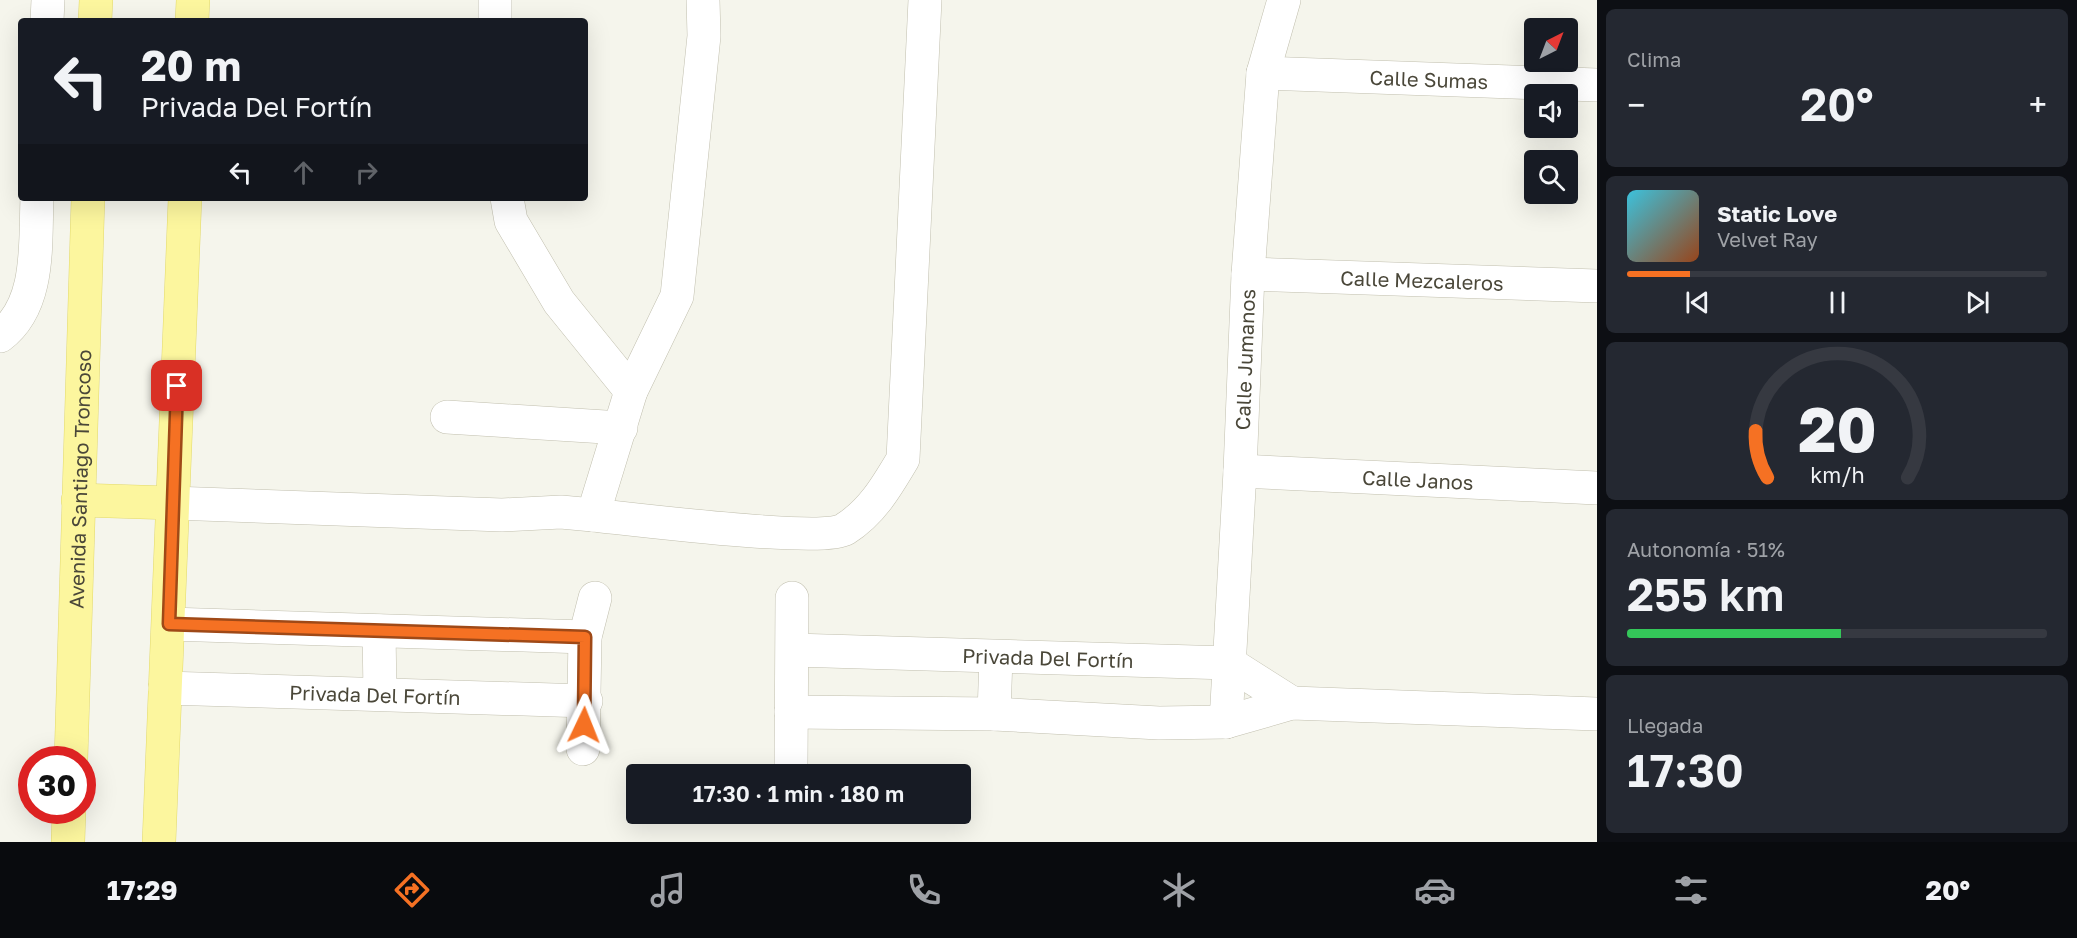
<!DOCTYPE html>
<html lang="es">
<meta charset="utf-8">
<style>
:root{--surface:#171b24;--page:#242831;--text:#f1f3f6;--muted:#9ea1a6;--line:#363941;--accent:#f57123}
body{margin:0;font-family:"Golos Text",sans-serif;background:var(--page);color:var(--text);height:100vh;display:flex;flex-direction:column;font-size:22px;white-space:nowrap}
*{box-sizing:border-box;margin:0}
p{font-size:20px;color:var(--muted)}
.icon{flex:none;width:33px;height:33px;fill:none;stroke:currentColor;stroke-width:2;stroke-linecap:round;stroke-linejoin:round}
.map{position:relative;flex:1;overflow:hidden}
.panel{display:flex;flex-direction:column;gap:9px;padding:9px;background:#0d0f14;width:480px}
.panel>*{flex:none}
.hud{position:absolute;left:18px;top:18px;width:570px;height:183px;border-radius:6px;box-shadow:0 6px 24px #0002;background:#171b24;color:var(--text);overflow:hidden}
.needle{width:39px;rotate:42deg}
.controls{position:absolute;left:1524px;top:18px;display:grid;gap:12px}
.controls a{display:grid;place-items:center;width:54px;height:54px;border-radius:6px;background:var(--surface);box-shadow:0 6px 24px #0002;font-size:30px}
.speed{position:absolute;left:18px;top:746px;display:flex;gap:12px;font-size:30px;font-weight:700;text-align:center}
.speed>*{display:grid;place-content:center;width:78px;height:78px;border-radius:50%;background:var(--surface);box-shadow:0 6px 24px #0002;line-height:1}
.speed .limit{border:9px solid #d22;background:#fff;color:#111}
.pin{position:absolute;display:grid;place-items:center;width:51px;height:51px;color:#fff;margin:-26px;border-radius:12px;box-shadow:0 3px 9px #0006}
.me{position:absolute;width:66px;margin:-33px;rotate:2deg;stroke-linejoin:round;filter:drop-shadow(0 0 4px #0008)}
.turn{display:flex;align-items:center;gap:21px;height:126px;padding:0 24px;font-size:27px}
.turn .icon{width:78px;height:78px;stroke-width:2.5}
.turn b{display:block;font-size:42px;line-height:51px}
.lanes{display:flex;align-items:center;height:57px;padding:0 24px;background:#0003;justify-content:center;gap:30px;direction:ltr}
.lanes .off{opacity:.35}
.big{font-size:45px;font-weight:600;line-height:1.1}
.panel .card{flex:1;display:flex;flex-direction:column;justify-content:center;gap:9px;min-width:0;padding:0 21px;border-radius:9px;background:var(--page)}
.panel .dial{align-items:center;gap:0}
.dial svg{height:156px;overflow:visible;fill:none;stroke:var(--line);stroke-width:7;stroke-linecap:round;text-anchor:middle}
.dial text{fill:var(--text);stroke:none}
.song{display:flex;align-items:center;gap:18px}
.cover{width:72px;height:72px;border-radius:9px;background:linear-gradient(135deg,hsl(190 70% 55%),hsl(20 70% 35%))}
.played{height:6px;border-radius:3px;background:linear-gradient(90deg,var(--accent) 15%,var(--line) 15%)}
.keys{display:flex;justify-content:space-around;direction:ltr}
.heat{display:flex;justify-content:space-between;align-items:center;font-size:33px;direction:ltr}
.charge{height:9px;border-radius:4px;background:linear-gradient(90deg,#34c759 51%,var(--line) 0)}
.trip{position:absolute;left:626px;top:764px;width:345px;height:60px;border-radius:6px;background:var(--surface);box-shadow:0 6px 24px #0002;font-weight:600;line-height:60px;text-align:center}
.tab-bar{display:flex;height:96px;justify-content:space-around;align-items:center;background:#090b0e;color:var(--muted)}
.tab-bar .icon{width:42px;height:42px}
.tab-bar .on{color:var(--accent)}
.tab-bar b{font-size:27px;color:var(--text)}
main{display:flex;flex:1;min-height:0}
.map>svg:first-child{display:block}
</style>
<main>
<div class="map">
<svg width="1597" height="842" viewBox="0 0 1597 842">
<rect width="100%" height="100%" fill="#f5f5ec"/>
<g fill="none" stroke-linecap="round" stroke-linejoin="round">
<g stroke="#c1bfae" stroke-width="34">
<g id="minor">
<path d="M 495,0 L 495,21"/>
<path d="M 47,21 L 48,0"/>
<path id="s1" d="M 1263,73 L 1597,85"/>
<path d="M 507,198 L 511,221 L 559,302 L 631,391"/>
<path id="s2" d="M 1248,274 L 1597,286"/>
<path d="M 0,336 C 41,305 35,244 37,198"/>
<path d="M 447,417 L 621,428"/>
<path id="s3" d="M 1240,471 L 1597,488"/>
<path d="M 172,503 L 502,515 L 561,512 L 593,515 L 631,391 L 677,296 L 704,36 L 703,0"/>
<path d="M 593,515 C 632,519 821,543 845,529 C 872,512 887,486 903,459 L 925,0"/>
<path d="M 169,624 L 585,637"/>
<path d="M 379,631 L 380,694"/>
<path id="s4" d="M 793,650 L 1229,663 L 1292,703"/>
<path id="s5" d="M 165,688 L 586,701"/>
<path d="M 791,712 L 994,714 L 1159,723 L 1226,722 L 1292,703 L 1597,714"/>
<path d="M 994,714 L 996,657"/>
<path id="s6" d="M 1226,722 L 1240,471 L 1248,274 L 1263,73 L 1284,0"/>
<path d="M 583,749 L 585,637 L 595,598"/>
<path d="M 791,768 L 792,598"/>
</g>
</g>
<g stroke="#e2d96d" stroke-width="34">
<g id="major">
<path d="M 95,21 L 96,0"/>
<path d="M 192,21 L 193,0"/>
<path d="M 78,500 L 172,503"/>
<path id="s7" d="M 71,759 L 88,198"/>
<path d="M 68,842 L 69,810"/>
<path d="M 159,842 L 185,198"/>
</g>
</g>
<use href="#minor" stroke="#fff" stroke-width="33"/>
<use href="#major" stroke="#fcf69e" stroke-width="33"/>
</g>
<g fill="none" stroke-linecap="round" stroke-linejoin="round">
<g stroke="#9f4917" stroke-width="15">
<path id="route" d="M 177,386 L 169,624 L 585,637 L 584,725"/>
</g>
<use href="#route" stroke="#f57123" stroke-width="10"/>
</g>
<g text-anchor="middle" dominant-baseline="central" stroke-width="6" stroke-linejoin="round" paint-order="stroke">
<g font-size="20" fill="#4a4739" stroke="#fff">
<text stroke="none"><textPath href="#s1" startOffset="166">Calle Sumas</textPath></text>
<text stroke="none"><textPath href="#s2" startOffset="174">Calle Mezcaleros</textPath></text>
<text stroke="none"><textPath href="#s6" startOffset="363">Calle Jumanos</textPath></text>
<text stroke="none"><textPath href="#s7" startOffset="280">Avenida Santiago Troncoso</textPath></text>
<text stroke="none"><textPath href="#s3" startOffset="178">Calle Janos</textPath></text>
<text stroke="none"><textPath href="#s4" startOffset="255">Privada Del Fortín</textPath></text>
<text stroke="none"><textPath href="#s5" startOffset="210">Privada Del Fortín</textPath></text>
</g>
</g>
</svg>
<div class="controls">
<a><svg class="needle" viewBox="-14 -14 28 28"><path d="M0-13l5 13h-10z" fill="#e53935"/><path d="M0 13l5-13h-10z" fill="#9ea1a6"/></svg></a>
<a><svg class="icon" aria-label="sound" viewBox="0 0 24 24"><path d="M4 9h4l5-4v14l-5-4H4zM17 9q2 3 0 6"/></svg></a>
<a><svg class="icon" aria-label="search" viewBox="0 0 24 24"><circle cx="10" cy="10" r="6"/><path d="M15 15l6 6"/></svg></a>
</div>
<div class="speed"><div class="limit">30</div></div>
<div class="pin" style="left:177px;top:386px;background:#d93025"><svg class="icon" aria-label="arrive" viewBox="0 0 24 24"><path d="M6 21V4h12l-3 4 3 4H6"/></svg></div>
<svg class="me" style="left:584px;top:725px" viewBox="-20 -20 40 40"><path d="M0-17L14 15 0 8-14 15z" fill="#f57123" stroke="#fff" stroke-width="4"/></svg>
<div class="trip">17:30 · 1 min · 180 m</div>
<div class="hud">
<div class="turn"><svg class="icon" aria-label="left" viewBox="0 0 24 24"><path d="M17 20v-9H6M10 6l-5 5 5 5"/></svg><div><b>20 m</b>Privada Del Fortín</div></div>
<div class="lanes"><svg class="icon" aria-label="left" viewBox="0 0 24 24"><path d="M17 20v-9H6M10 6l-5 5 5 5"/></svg><svg class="icon off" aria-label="ahead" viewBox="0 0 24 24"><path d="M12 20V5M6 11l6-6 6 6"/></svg><svg class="icon off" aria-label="right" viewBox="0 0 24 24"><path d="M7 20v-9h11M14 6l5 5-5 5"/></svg></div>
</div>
</div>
<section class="panel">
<div class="card"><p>Clima</p>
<div class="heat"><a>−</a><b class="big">20°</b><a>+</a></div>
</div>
<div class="card">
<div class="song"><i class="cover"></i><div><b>Static Love</b><p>Velvet Ray</p></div></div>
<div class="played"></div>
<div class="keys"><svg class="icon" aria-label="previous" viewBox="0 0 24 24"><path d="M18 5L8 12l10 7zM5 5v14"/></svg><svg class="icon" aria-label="pause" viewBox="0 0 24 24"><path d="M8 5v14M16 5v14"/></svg><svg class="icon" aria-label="next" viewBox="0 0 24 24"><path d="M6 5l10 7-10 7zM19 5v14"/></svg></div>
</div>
<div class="card dial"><svg viewBox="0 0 100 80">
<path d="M14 69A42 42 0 1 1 86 69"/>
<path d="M14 69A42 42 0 0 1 8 45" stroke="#f57123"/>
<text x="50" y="56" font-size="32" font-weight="700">20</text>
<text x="50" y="72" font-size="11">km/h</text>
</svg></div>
<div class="card"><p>Autonomía · 51%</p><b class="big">255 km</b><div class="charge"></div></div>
<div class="card"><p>Llegada</p><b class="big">17:30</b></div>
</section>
</main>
<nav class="tab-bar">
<b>17:29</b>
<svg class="icon on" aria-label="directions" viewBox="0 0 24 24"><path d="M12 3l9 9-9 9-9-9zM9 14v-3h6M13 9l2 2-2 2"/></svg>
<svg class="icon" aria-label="music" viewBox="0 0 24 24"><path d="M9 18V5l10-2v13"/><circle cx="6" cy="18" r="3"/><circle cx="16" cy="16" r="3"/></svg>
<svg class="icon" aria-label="phone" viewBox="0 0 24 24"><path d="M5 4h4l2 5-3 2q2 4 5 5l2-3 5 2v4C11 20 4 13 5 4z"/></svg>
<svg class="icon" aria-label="climate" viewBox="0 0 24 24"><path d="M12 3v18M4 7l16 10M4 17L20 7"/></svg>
<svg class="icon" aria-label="car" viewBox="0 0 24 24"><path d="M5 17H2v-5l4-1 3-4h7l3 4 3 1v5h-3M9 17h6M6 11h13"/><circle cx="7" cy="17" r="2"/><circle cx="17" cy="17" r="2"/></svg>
<svg class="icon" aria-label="filters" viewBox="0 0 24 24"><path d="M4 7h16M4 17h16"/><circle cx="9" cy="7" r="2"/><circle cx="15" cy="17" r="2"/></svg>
<b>20°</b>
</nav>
